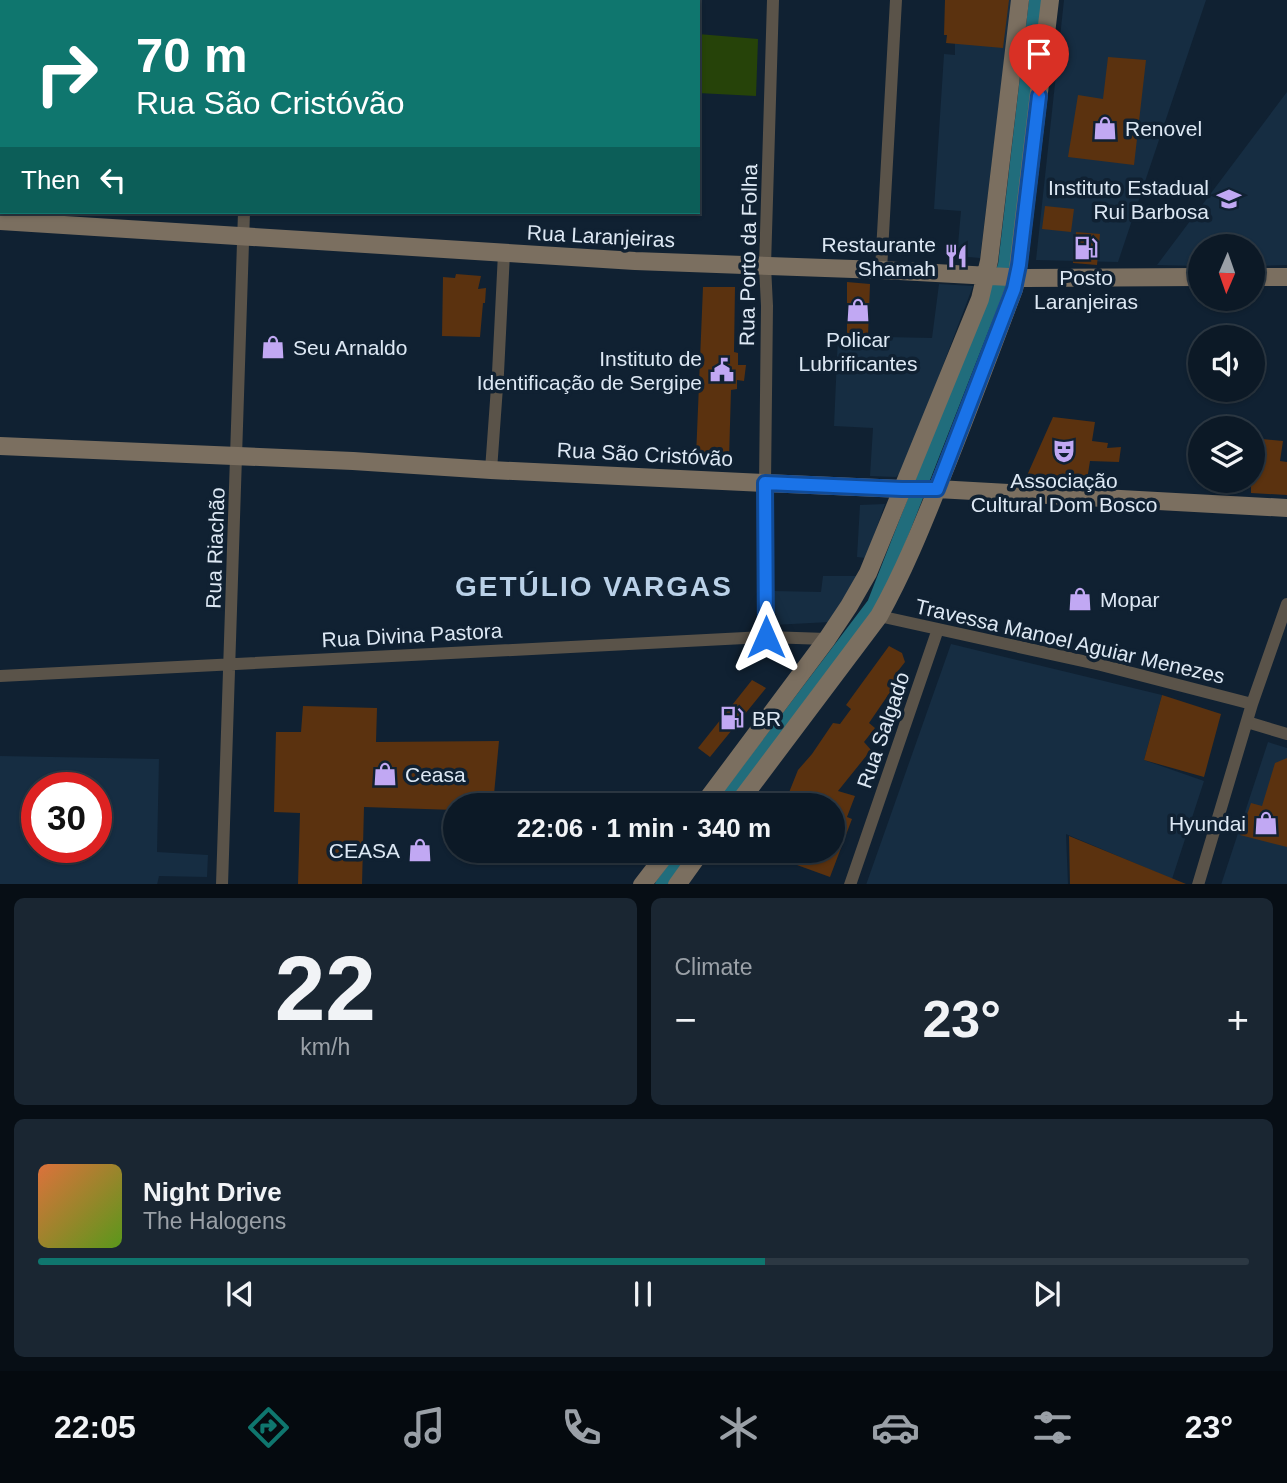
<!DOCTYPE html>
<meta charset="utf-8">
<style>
:root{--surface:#0c1926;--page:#1a2632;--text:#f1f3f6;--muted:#9aa0a7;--line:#2c3843;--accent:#0f766e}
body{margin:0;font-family:Helvetica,sans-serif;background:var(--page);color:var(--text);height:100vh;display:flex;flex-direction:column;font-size:26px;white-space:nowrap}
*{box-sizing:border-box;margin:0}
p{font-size:23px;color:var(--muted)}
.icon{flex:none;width:38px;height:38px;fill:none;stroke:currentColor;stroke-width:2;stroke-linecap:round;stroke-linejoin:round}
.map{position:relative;height:884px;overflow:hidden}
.details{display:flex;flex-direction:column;gap:14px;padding:14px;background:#070e15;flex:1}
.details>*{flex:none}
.banner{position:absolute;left:0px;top:0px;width:700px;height:214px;box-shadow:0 2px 5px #0004,0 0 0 2px var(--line);background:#0f766e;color:#fff;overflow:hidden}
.needle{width:46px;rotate:182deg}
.controls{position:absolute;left:1188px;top:234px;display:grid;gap:14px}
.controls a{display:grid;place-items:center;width:77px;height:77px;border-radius:50%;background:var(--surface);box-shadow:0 2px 5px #0004,0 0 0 2px var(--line);font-size:35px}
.speed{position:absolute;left:21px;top:772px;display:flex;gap:14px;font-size:35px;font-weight:700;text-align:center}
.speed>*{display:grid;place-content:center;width:91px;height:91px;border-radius:50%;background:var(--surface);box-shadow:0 2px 5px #0004,0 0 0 2px var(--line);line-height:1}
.speed .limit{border:10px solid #d22;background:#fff;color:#111}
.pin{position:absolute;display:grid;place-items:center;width:60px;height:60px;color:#fff;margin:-72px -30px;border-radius:50% 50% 50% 0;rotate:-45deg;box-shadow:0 0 7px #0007}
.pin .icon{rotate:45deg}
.me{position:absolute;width:77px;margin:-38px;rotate:0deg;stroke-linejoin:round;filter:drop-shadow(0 0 5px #0008)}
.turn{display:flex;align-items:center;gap:24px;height:147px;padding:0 21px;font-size:32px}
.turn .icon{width:91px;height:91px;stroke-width:2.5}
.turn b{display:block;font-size:49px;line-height:60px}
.then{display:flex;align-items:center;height:66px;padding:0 21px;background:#0003;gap:14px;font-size:26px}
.big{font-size:52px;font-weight:700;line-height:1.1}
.details .card{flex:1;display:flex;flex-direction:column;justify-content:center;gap:10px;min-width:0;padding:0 24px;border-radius:10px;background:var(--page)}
.details .dial{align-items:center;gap:0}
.dial b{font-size:91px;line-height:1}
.song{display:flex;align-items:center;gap:21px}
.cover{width:84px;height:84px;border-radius:10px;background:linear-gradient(135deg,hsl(20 70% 55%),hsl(90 70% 35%))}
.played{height:7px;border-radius:4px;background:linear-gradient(90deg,var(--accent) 60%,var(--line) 60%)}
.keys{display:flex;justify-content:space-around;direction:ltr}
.heat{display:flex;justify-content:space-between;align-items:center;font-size:38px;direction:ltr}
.details .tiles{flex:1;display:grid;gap:14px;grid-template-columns:1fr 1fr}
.card:last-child{grid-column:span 2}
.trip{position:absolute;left:443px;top:793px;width:402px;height:70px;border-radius:35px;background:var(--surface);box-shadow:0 2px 5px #0004,0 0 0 2px var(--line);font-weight:700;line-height:70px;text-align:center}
.tab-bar{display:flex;height:112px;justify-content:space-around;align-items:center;background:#050a0f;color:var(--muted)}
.tab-bar .icon{width:49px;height:49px}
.tab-bar .current{color:var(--accent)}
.tab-bar b{font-size:32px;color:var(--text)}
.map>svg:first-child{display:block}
</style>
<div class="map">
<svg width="1287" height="885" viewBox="0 0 1287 885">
<rect width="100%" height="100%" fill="#102132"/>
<path fill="#162d42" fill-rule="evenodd" d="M 973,0 L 1012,0 L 980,258 L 957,256 L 961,211 L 934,209 L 944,54 L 955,55 L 955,40 Z
M 1064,0 L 1206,0 L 1118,262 L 1036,260 Z
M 1287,92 L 1287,265 L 1253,266 L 1253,247 L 1200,247 L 1200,266 L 1157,265 Z
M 939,284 L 973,286 L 903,471 L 896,477 L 870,476 L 873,428 L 834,426 L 838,336 L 932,338 Z
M 885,504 L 866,558 L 857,557 L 860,505 Z
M 823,576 L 859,576 L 830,622 L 773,625 L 774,591 L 821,592 Z
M 951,644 L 1162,695 L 1144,760 L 1204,781 L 1172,879 L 1066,834 L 1068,884 L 866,885 Z
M 1268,742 L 1287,748 L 1287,884 L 1221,885 Z
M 0,756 L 159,759 L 157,852 L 208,855 L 207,877 L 159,876 L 157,885 L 0,884 ZM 37,788 L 96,788 L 96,847 L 37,847 Z"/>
<path fill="#264309" d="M 698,34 L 758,39 L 756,96 L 698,93 Z"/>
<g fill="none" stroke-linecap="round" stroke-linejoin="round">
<path stroke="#216d7c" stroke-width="14" d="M 722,805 L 874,604 L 995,295 L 1005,265 L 1036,0
M 662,885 L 688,850"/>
</g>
<path fill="#5b320f" d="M 945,0 L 1009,0 L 1003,48 L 946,43 L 947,35 L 944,35 Z
M 1108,57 L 1146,60 L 1134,165 L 1068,157 L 1078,95 L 1103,99 Z
M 1045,206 L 1074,209 L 1071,232 L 1042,229 Z
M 1076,232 L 1100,234 L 1097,265 L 1073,263 Z
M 456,274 L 481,276 L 478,289 L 486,288 L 485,303 L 483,303 L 480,337 L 442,336 L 443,277 L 455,278 Z
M 847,282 L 870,284 L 868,336 L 847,336 Z
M 703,287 L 735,287 L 734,352 L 738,353 L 738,365 L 746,365 L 744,381 L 737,380 L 737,389 L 731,390 L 729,459 L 696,457 Z
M 1053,417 L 1095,422 L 1092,441 L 1108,443 L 1107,448 L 1121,447 L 1119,462 L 1090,461 L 1087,480 L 1025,480 Z
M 1262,439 L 1283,441 L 1280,461 L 1287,462 L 1287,495 L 1251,493 L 1251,481 L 1253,481 L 1253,459 L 1263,459 Z
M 889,646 L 902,653 L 905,662 L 898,671 L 899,679 L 869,723 L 875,728 L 864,742 L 871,750 L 838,791 L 855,796 L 847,817 L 852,819 L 830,877 L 761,852 L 833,850 L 833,805 L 784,805 L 798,770 L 812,754 L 833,723 L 840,724 L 851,709 L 846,705 Z
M 752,680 L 766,688 L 710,757 L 698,748 Z
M 1162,695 L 1221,714 L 1204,777 L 1144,760 Z
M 303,706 L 377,708 L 376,742 L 499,741 L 493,805 L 455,805 L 455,810 L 364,807 L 362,885 L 298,885 L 300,813 L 274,812 L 276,732 L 301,732 Z
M 1287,758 L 1287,847 L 1240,835 L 1251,803 L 1262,806 L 1275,763 Z
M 1069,836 L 1186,884 L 1186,885 L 1070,885 Z"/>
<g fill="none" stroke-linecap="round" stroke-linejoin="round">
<path stroke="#5a5349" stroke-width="12" d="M 247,0 L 248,2
M 453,2 L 453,0
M 881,270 L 896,0
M 491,470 L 498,373 L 504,253
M 879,616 L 1101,665 L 1252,704
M 766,637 L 765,483 L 767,306 L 765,266 L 773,0
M 0,676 L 766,637 L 827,639
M 1247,722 L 1287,734
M 222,885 L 244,212
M 850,885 L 938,629
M 1198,885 L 1252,704 L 1287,604"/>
<path stroke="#7b6f60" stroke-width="18" d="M 0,221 L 635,261 L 881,270 L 1026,278 L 1200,277
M 1253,277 L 1287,277
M 0,446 L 353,461 L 491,470 L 765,483 L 902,489 L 937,489 L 1287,508
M 703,805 L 827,639 L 849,606 L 868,573 L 980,299 L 989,261 L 1020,0
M 737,805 L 879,616 C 906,568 926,516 947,464 C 970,406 992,348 1014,289 L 1017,277 L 1050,0
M 642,885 L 669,850
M 677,885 L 702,850"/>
</g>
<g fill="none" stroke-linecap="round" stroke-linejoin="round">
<g stroke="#114b97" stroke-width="18">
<path id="route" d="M 766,637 L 765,483 L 902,489 L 937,489 L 1014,289 L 1019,265 L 1039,96"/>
</g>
<use href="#route" stroke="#1a73e8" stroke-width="12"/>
</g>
<defs>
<g id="shop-bare" transform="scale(1.89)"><path d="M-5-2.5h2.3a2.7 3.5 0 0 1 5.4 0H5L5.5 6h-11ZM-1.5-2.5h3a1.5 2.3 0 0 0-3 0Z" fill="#c1a8f3" stroke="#102132" stroke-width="2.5" paint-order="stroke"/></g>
<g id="school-bare" transform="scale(1.89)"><path d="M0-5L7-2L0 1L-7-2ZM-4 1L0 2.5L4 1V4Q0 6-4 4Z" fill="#c1a8f3" stroke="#102132" stroke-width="2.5" paint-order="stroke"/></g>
<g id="fuel-bare" transform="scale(1.89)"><path d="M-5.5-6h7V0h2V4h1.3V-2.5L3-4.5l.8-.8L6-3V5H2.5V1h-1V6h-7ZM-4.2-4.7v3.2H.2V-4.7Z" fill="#c1a8f3" stroke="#102132" stroke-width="2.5" paint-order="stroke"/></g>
<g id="restaurant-bare" transform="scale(1.89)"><path d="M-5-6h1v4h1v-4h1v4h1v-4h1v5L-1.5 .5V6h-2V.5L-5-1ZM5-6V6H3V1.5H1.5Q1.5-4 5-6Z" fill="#c1a8f3" stroke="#102132" stroke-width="2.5" paint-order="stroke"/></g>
<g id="civic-bare" transform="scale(1.89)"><path d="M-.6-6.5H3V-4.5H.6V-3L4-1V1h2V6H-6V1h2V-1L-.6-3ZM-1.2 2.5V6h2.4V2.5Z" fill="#c1a8f3" stroke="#102132" stroke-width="2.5" paint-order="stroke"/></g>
<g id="theatre-bare" transform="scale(1.89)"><path d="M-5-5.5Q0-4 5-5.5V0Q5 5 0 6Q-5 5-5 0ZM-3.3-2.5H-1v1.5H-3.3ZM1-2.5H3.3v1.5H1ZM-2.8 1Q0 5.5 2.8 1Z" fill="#c1a8f3" stroke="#102132" stroke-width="2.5" paint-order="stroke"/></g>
</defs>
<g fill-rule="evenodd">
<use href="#shop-bare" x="1105" y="128"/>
<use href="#school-bare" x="1229" y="199"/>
<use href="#fuel-bare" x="1086" y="248"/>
<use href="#restaurant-bare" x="956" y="256"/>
<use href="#shop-bare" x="858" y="310"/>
<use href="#shop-bare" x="273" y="347"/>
<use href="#civic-bare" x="722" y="370"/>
<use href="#theatre-bare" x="1064" y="451"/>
<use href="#shop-bare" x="1080" y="599"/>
<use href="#fuel-bare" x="732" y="718"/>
<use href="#shop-bare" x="385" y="774"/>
<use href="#shop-bare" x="1266" y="823"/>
<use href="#shop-bare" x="420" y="850"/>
</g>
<g text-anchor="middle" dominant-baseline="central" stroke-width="7" stroke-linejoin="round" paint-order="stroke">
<g font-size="21" fill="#dde8f4" stroke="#102132" text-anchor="start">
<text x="1125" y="128">Renovel</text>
<text x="1209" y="187" text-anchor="end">Instituto Estadual<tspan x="1209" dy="24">Rui Barbosa</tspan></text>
<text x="936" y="244" text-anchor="end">Restaurante<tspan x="936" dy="24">Shamah</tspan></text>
<text x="1086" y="277" text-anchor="middle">Posto<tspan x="1086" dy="24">Laranjeiras</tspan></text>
<text x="858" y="339" text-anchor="middle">Policar<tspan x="858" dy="24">Lubrificantes</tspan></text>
<text x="293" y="347">Seu Arnaldo</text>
<text x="702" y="358" text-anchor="end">Instituto de<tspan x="702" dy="24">Identificação de Sergipe</tspan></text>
<text x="1064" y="480" text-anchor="middle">Associação<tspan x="1064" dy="24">Cultural Dom Bosco</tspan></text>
<text x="1100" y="599">Mopar</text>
<text x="752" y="718">BR</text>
<text x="405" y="774">Ceasa</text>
<text x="1246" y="823" text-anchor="end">Hyundai</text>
<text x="400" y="850" text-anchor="end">CEASA</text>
</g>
<g font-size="21" fill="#dde8f4" stroke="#102132">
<text transform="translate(601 236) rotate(3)">Rua Laranjeiras</text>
<text transform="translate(748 255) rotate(-89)">Rua Porto da Folha</text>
<text transform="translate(645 454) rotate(3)">Rua São Cristóvão</text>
<text transform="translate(215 548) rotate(-88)">Rua Riachão</text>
<text transform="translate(412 635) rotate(-3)">Rua Divina Pastora</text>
<text transform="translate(1070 641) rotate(13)">Travessa Manoel Aguiar Menezes</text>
<text transform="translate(883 730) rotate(-71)">Rua Salgado</text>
</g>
<g font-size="28" font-weight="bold" letter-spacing="2" fill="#bad1e8" stroke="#102132">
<text x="594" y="586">GETÚLIO VARGAS</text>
</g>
</g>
</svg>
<div class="controls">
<a><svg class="needle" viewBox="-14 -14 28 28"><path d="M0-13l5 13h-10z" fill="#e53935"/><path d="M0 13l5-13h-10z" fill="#9aa0a7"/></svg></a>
<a><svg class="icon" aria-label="sound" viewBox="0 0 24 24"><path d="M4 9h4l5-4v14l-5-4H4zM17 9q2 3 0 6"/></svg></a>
<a><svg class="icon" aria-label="layers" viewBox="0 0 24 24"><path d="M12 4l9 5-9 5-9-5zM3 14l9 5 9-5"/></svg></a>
</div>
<div class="speed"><div class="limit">30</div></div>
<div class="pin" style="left:1039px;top:96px;background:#d93025"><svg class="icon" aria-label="arrive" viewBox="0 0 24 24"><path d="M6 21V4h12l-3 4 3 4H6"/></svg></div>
<svg class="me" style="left:766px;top:637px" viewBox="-20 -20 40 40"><path d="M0-17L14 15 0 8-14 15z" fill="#1a73e8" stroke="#fff" stroke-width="4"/></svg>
<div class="trip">22:06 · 1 min · 340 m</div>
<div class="banner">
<div class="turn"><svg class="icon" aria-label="right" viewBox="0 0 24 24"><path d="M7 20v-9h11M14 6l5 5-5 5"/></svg><div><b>70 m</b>Rua São Cristóvão</div></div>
<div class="then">Then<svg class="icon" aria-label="left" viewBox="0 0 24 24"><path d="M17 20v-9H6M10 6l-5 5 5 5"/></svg></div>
</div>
</div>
<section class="details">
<div class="tiles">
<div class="card dial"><b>22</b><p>km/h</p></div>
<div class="card"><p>Climate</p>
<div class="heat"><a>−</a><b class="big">23°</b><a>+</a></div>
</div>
<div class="card">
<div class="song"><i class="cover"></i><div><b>Night Drive</b><p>The Halogens</p></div></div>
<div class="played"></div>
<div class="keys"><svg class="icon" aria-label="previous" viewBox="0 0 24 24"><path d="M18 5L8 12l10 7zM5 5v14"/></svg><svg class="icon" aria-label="pause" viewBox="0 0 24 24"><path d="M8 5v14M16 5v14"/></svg><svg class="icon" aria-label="next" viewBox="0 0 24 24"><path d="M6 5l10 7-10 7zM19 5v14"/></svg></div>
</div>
</div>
</section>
<nav class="tab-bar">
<b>22:05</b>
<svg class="icon current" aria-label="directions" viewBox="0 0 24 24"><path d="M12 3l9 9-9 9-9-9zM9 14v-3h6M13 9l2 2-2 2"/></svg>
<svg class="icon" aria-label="music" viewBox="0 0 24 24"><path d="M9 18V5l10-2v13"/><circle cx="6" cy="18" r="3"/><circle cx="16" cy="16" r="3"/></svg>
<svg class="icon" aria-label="phone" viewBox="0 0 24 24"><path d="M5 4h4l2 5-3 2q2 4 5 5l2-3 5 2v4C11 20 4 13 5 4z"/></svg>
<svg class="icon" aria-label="climate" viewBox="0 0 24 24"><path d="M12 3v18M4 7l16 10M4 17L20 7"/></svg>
<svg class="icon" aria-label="car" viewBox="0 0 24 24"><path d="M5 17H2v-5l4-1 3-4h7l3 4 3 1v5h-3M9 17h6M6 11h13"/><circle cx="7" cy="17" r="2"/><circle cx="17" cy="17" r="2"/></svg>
<svg class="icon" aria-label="filters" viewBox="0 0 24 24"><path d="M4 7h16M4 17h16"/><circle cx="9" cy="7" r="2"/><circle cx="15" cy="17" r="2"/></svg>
<b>23°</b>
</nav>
